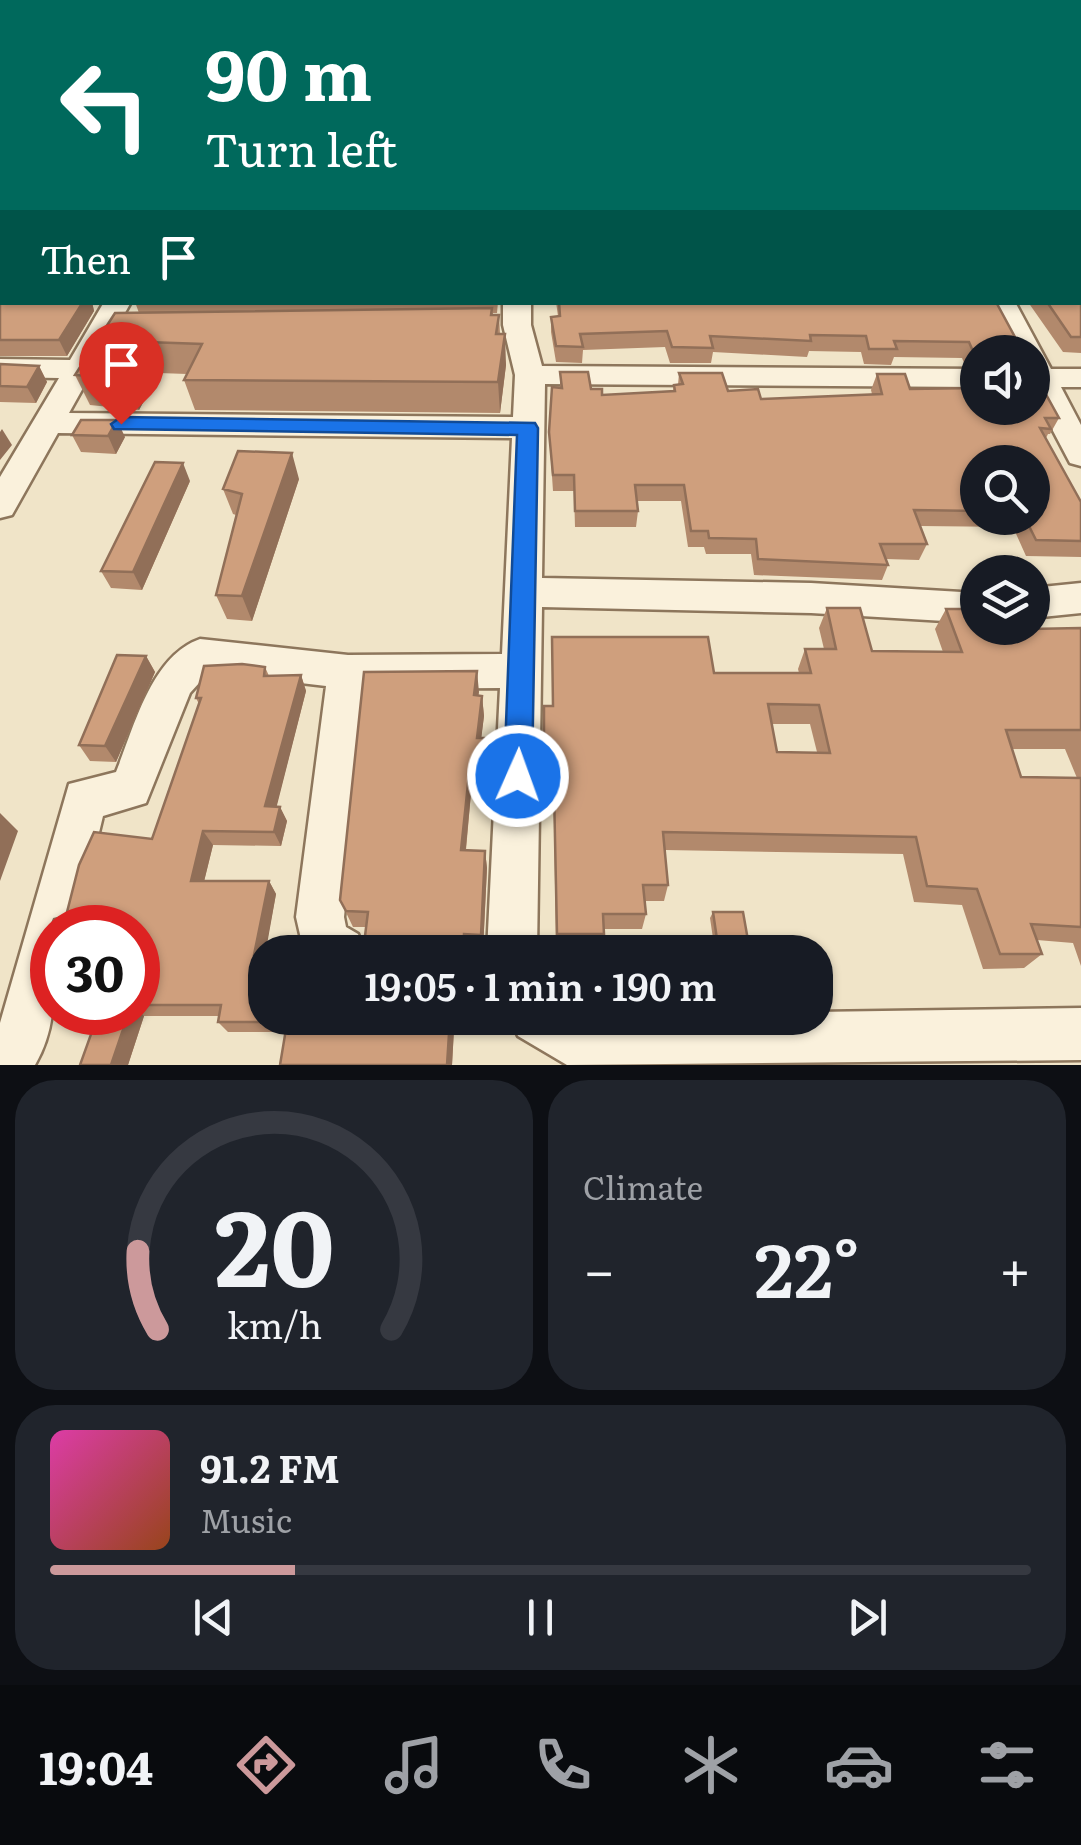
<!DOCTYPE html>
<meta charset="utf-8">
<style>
:root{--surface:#171b24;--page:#20242c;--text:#f1f3f6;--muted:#9ea1a6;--line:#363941;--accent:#cc999b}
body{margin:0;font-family:Literata,serif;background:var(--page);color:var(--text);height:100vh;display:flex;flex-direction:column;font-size:38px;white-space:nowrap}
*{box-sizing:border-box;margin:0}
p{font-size:32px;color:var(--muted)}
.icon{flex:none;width:55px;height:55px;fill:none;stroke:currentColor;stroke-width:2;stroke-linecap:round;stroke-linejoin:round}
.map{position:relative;height:1065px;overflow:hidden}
.details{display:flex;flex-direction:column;gap:15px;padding:15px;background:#0d0f14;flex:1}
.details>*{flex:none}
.hud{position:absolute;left:0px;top:0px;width:1082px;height:305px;box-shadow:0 2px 8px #0004;background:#00695c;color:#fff;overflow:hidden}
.fabs{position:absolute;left:960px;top:335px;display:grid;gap:20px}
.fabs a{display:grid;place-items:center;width:90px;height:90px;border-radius:50%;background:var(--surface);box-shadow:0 2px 8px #0004;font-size:50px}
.speed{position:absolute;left:30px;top:905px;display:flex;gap:20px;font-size:50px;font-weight:700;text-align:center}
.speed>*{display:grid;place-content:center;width:130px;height:130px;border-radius:50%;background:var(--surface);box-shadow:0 2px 8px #0004;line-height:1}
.speed .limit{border:15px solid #d22;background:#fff;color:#111}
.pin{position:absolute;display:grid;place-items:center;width:85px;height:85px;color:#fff;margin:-102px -42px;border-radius:50% 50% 50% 0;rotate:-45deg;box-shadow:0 0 10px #0007}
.pin .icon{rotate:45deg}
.me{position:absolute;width:110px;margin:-55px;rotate:2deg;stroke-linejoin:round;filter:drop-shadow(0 0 8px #0008)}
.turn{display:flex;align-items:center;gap:35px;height:210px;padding:0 40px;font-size:45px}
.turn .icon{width:130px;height:130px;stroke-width:2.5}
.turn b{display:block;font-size:70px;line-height:85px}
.then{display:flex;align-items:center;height:95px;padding:0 40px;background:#0003;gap:20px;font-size:38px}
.big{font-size:75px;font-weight:600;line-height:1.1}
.details .tile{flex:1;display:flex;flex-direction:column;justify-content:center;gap:15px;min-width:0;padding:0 35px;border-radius:40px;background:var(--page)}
.details .dial{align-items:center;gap:0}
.dial svg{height:260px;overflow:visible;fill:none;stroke:var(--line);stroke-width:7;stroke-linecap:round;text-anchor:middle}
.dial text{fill:var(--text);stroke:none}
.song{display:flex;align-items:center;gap:30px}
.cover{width:120px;height:120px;border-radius:15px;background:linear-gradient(135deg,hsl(320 70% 55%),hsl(20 70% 35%))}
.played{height:10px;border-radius:5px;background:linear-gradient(90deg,var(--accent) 25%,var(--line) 25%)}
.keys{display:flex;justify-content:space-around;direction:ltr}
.heat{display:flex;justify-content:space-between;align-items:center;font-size:55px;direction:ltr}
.details .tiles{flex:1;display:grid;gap:15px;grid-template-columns:1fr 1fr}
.tile:last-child{grid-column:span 2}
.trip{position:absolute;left:248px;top:935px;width:585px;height:100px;border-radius:40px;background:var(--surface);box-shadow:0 2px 8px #0004;font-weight:600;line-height:100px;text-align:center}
.tab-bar{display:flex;height:160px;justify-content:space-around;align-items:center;background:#090b0e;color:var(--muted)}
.tab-bar .icon{width:70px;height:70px}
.tab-bar .active{color:var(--accent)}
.tab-bar b{font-size:45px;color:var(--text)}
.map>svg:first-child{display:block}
</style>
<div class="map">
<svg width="1081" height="1065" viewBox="0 0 1081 1065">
<rect width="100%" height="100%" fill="#f0e4c8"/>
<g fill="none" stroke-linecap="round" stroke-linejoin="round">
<g stroke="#8d765c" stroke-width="5">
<path id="minor" d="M 0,245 L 2,246 L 2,261 L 0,261 Z
M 104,302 L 131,302 L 69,413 L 513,417 L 515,375 L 503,325 L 503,302 L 531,302 L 531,325 L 542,366 L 978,369 L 978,387 L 545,384 L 542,578 L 811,583 L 978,593 L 978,623 L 811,613 L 542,607 L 537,952 L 487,952 L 500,688 L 366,689 L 344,917 L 346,927 L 358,934 L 365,952 L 304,952 L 296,917 L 326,686 L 209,672 L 190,693 L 146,803 L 103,816 L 76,928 L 52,928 C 52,979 61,1020 35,1065 L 0,1065 L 0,1023 L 69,784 L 116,772 C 134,728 151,656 200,639 L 348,655 L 502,654 L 512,438 L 58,433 L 12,515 L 0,518 L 0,477 L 59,378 L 0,377 L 0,359 L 70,360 Z
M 988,302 L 1015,302 L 1051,369 L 1081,369 L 1081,387 L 1061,387 L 1081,425 L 1081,466 L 1070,463 L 1032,391 L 1032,352 L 1014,352 Z
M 1081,583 L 1081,613 L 1032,618 L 1032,588 Z
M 1081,1008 L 1081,1060 L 567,1065 L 518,1036 L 510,1018 L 815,1018 L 815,1012 Z"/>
</g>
<use href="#minor" fill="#faf1dc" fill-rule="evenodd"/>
</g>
<path fill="#b2896c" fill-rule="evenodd" d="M 0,0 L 1081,0 L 1081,353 L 1063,352 L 1028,302 L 1080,302 L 1080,2 L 2,2 L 2,230 L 0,230 Z
M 0,261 L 2,302 L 92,302 L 94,311 L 67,356 L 0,356 Z
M 135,302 L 498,302 L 497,313 L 493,313 L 493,315 L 499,315 L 500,334 L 506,365 L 500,413 L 195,410 L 184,380 L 187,374 L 159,373 L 139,410 L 90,405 L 75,375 L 139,313 Z
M 556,302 L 996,302 L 1023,352 L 978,352 L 978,366 L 965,365 L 962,358 L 894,357 L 891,365 L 864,364 L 861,352 L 809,351 L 807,357 L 713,352 L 711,363 L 670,363 L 665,347 L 583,350 L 582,363 L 556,362 L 551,332 L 551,317 L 558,316 Z
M 0,364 L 39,366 L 47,382 L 36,403 L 0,402 Z
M 560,372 L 602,395 L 673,391 L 674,385 L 678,385 L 679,373 L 728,391 L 761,399 L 872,394 L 871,390 L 877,374 L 910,389 L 1059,418 L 1050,434 L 1048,434 L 1046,438 L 1081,502 L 1081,557 L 1026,556 L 1013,527 L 920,526 L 927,544 L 919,560 L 886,559 L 888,565 L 882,580 L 754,575 L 751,554 L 706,554 L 704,547 L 688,547 L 681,501 L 637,501 L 638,511 L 636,527 L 575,527 L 574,491 L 553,491 L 549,432 L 560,388 ZM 978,462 L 1032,518 L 978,518 Z
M 72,435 L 125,437 L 116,454 L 81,452 Z
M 299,479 L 252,621 L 227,619 L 216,595 L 236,515 L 233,514 L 223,489 Z
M 190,481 L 142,590 L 111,588 L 101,571 Z
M 827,608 L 872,651 L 943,652 L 935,629 L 946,609 L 983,630 L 1081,628 L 1081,966 L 1073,943 L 1037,940 L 1042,954 L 1024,968 L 983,969 L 962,905 L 914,902 L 903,854 L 665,850 L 668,885 L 664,901 L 645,901 L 646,914 L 642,929 L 603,929 L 601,949 L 556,948 L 553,761 L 544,761 L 544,706 L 552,706 L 714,673 L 799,673 L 798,669 L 805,649 L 824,649 L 819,628 ZM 772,724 L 810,724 L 817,752 L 777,752 ZM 1012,749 L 1065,749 L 1077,778 L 1021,777 Z
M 146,656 L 155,672 L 116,762 L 90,761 L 79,745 Z
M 242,664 L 265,667 L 269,676 L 301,675 L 306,691 L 276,807 L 280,807 L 287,821 L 281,846 L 213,845 L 204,881 L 269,881 L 276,894 L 265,952 L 265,1018 L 296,1018 L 294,1029 L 343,1030 L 345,1018 L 461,1018 L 460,1030 L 454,1029 L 452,1065 L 280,1065 L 286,1032 L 228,1032 L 218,1022 L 219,1016 L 144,1016 L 128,1065 L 80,1065 L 99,1012 L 138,1012 L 138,928 L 52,928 L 52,947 L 45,941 L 54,919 L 66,916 L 79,865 L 94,832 L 152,839 L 199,704 L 196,698 L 204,666 Z
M 477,671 L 478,696 L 482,696 L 484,716 L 481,738 L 484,738 L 486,758 L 481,794 L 471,793 L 466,850 L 485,851 L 487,868 L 483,950 L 467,950 L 467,952 L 363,952 L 366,927 L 353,927 L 340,900 Z
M 713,912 L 749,946 L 746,952 L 715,952 L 710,918 Z"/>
<path fill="#916f58" d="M 83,302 L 92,302 L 94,311 L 67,356 L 59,340 Z
M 505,334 L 506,365 L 500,413 L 498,382 Z
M 147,342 L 159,373 L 139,410 L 126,379 Z
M 39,366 L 47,382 L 36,403 L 27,387 Z
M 117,420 L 125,437 L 116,454 L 108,436 Z
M 2,429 L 12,445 L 0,460 L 0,432 Z
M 292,453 L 299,479 L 252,621 L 242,596 Z
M 183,463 L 190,481 L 142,590 L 133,572 Z
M 146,656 L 155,672 L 116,762 L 105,746 Z
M 477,671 L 479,692 L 476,716 L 474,695 Z
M 301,675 L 306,691 L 273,821 L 265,806 Z
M 482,696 L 484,716 L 479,757 L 477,738 Z
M 484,738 L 486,758 L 481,794 L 479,775 Z
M 469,774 L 471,793 L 464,868 L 461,850 Z
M 280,807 L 287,821 L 281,846 L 274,832 Z
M 0,813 L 18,831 L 0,881 Z
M 203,831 L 213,845 L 201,894 L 191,881 Z
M 485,851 L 487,868 L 483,950 L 481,935 Z
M 269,881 L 276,894 L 263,967 L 254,955 Z
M 464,934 L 467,950 L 467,952 L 463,952 Z
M 138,1010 L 144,1016 L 128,1065 L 111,1065 L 129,1012 L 138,1012 Z
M 286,1018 L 296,1018 L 293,1032 L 285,1022 Z
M 450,1018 L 454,1029 L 452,1065 L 447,1065 Z"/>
<path fill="#cf9f7d" stroke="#916f58" stroke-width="2.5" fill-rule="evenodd" d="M 0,0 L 1081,0 L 1081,337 L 1071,337 L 1047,302 L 1080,302 L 1080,2 L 2,2 L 2,215 L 0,215 Z
M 0,261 L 2,261 L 2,302 L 83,302 L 59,340 L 0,340 Z
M 559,302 L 996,302 L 1023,352 L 988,352 L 988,350 L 972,349 L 969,342 L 894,341 L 897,349 L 869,349 L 866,336 L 810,335 L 811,341 L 710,336 L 713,348 L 672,347 L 667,331 L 580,334 L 583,347 L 556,346 L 551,317 L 560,316 Z
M 492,308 L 491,315 L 499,315 L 496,334 L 505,334 L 498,382 L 184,380 L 202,344 L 147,342 L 126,379 L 75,375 L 115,313 Z
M 0,364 L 39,366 L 27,387 L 0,386 Z
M 1032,369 L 1059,418 L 1045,418 L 1051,429 L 1040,428 L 1081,502 L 1081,541 L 1036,540 L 1025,518 L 1032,518 L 1032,462 L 978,462 L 978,511 L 914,510 L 927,544 L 880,544 L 888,565 L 758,559 L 756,539 L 709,538 L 708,531 L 691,531 L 684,485 L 635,485 L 638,511 L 575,511 L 574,475 L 553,475 L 549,432 L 552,387 L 562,388 L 560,372 L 588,372 L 591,389 L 602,389 L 602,395 L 675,391 L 674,385 L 683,384 L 679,373 L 722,373 L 728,391 L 758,389 L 761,399 L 882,394 L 877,374 L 905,374 L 910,389 L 978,388 L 978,408 L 1032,408 Z
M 81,420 L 117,420 L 108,436 L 72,435 Z
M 238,451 L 292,453 L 242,596 L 216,595 L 242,494 L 223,489 Z
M 155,462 L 183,463 L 133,572 L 101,571 Z
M 827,608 L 860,608 L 872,651 L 962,652 L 946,609 L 974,609 L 978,618 L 978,628 L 982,628 L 983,630 L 1081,628 L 1081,730 L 1006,730 L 1021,777 L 1081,778 L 1081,927 L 1031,924 L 1042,954 L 1000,954 L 977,889 L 927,886 L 916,837 L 663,832 L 668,885 L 643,885 L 646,914 L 603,914 L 604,934 L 557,934 L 553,742 L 544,742 L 544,706 L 553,706 L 552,637 L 708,637 L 714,673 L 811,673 L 805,649 L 836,649 ZM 768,704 L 819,705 L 830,753 L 777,752 Z
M 117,655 L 146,656 L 105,746 L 79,745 Z
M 242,664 L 265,667 L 264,676 L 301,675 L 265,806 L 280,807 L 274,832 L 203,831 L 191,881 L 269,881 L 254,955 L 265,956 L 265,1018 L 286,1018 L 285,1022 L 218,1022 L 221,1005 L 138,1005 L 138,928 L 52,928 L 52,941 L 45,941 L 54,919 L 66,916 L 79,865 L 94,832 L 152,839 L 201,698 L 196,698 L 204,666 Z
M 477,671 L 474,695 L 482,696 L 477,738 L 484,738 L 479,775 L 469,774 L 461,850 L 485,851 L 481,935 L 464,934 L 463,952 L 363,952 L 368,912 L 346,911 L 340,900 L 364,672 Z
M 713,912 L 743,912 L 749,946 L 718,946 Z
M 99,1012 L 129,1012 L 111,1065 L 80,1065 Z
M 345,1018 L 450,1018 L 447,1065 L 280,1065 L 286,1029 L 343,1030 Z"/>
<path fill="#1a73e8" stroke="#114b97" stroke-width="2.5" d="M 121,417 L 535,423 L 538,428 L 532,776 L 528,786 L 518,790 L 508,786 L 504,776 L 517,435 L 114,429 L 111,424 Z"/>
</svg>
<div class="fabs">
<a><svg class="icon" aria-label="sound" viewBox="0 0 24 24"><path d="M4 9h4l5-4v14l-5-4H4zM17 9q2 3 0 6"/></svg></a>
<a><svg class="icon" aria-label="search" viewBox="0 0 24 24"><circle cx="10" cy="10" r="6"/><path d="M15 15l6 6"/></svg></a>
<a><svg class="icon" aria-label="layers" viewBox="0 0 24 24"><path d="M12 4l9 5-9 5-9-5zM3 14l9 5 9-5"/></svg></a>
</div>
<div class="speed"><div class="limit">30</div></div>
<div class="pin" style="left:121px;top:424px;background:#d93025"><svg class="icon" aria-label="arrive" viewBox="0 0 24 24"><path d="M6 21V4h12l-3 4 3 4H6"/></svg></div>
<svg class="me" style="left:518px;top:776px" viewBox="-20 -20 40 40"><circle r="17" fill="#1a73e8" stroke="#fff" stroke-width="3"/><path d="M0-11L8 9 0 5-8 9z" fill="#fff"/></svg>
<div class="trip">19:05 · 1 min · 190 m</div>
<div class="hud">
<div class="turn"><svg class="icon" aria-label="left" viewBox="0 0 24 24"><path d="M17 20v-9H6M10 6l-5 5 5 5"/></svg><div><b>90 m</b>Turn left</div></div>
<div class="then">Then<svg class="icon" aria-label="arrive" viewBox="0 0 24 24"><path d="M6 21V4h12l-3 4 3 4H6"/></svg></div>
</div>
</div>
<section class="details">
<div class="tiles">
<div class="tile dial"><svg viewBox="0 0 100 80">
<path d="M14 69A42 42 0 1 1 86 69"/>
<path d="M14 69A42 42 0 0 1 8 45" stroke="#cc999b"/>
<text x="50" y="56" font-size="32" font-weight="700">20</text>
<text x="50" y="72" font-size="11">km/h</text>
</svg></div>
<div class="tile"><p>Climate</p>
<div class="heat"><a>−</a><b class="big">22°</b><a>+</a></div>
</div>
<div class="tile">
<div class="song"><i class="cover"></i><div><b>91.2 FM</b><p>Music</p></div></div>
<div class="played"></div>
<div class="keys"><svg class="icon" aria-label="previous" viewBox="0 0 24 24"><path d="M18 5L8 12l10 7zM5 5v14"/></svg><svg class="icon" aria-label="pause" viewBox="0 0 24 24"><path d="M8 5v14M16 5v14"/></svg><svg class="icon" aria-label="next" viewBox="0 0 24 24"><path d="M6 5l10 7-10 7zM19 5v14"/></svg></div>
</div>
</div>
</section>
<nav class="tab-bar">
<b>19:04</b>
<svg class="icon active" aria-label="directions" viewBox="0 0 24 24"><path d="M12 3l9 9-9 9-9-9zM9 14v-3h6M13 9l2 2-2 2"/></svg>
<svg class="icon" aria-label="music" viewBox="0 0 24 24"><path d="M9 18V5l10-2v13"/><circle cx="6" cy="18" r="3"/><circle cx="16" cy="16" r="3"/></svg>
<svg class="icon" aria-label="phone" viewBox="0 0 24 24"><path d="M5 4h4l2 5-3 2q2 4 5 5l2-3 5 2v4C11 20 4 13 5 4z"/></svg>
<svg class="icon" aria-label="climate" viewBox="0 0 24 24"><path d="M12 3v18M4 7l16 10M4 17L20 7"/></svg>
<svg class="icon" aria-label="car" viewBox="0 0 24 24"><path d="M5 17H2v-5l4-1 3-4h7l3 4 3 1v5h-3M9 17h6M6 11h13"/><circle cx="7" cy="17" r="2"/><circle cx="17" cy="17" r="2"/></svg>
<svg class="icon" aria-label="filters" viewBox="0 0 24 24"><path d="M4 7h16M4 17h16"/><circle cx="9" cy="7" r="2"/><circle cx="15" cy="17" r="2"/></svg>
</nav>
